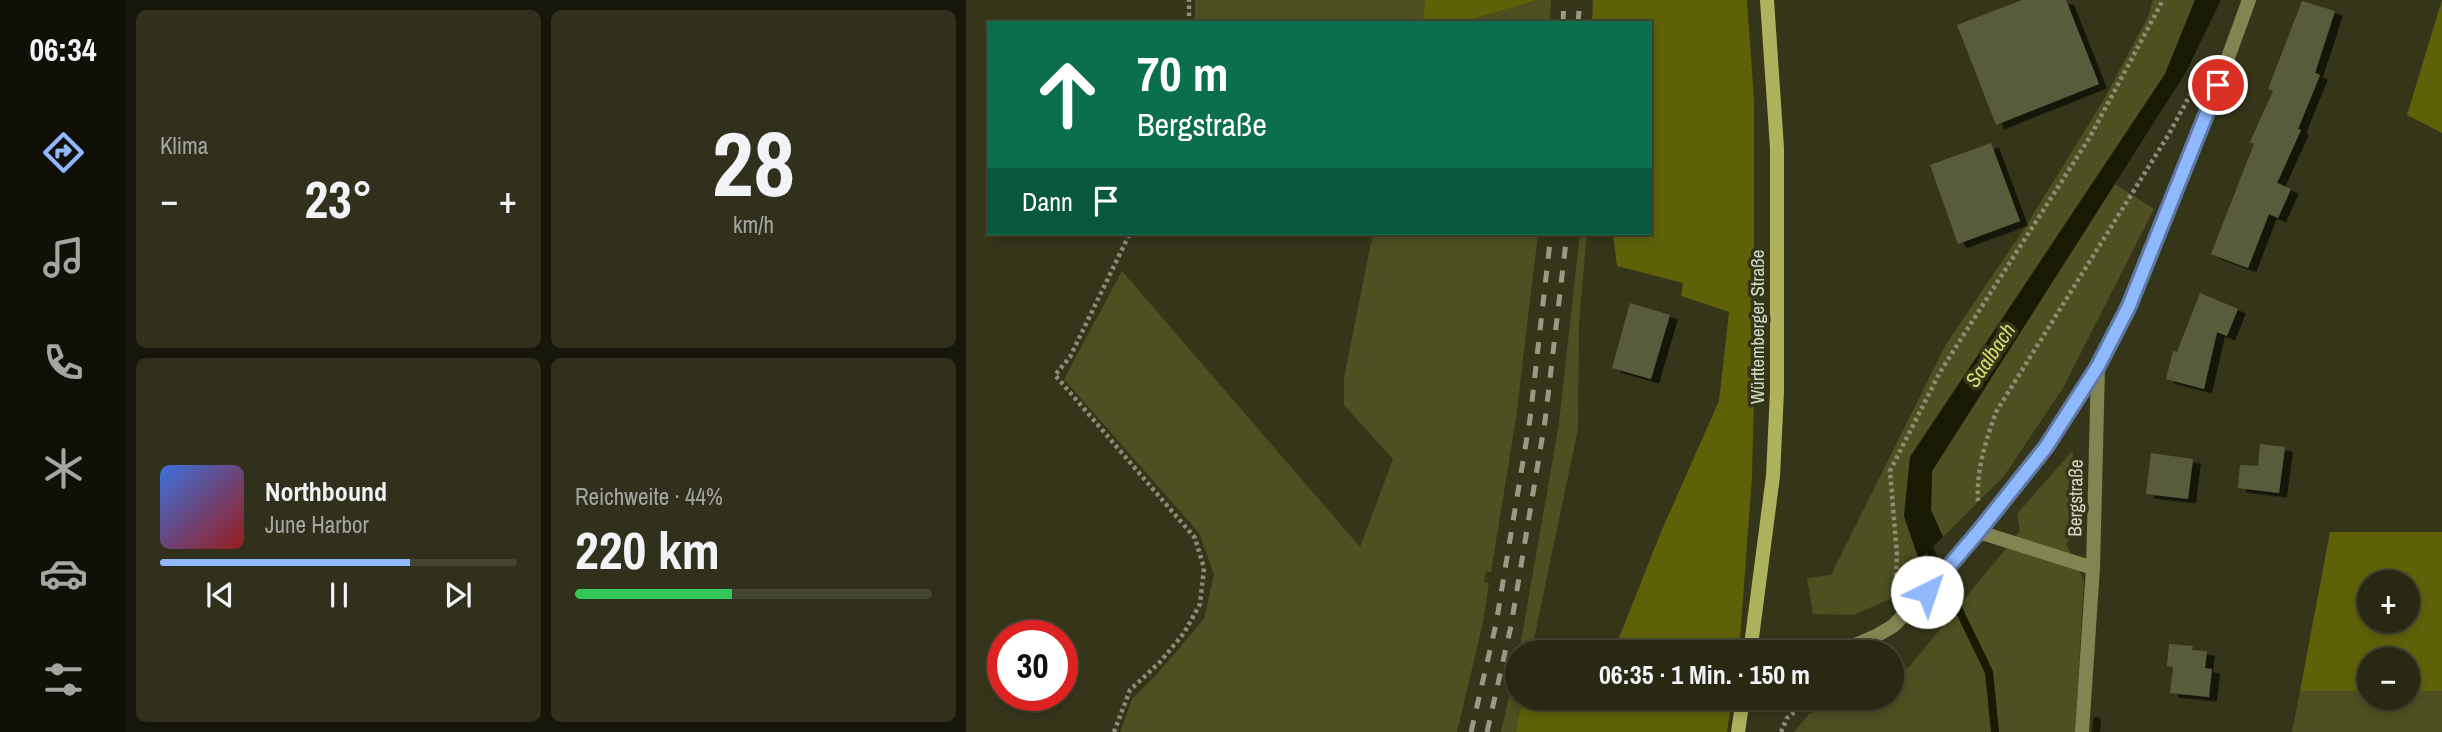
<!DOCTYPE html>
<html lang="de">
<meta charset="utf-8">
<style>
:root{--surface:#282813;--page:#30301c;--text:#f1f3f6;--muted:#a5a6a0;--line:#443;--accent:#90b8fd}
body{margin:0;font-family:"Archivo Narrow",sans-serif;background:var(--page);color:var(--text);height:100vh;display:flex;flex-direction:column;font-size:26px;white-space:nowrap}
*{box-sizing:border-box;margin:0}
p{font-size:23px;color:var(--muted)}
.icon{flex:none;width:38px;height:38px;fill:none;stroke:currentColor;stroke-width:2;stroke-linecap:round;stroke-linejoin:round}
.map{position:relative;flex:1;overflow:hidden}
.panel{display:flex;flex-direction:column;gap:10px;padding:10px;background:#16160a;width:840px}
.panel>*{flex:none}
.hud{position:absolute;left:21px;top:21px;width:665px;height:214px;border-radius:0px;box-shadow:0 4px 10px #0003,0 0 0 2px var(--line);background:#0b6e4f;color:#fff;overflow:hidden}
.tools{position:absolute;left:1391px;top:570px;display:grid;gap:14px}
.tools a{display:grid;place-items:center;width:63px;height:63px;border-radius:50%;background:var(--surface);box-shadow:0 4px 10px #0003,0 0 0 2px var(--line);font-size:35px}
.speed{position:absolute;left:21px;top:620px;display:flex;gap:14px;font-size:35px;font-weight:700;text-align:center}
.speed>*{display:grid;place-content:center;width:91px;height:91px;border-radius:50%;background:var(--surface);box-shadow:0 4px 10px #0003,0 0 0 2px var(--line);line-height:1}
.speed .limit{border:10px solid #d22;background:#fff;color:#111}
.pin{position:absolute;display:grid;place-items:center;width:60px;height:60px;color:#fff;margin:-30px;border:4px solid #fff;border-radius:50%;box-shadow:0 2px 7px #0007}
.me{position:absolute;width:77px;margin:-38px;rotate:41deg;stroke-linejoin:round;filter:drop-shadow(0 0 5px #0008)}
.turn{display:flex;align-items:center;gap:24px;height:147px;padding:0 35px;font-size:32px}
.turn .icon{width:91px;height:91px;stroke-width:2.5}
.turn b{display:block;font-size:49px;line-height:60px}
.then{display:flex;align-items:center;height:66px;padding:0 35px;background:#0003;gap:14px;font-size:26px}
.big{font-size:52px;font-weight:800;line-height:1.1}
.panel .card{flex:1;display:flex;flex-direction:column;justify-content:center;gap:10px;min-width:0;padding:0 24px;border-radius:10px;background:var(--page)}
.panel .dial{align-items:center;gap:0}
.dial b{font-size:91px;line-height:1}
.song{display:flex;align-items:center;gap:21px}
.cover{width:84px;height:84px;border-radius:10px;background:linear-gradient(135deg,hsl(220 70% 55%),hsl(0 70% 35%))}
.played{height:7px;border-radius:4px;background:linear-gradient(90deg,var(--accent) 70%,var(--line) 70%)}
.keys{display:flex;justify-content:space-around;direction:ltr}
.heat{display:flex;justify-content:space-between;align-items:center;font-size:38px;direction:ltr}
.charge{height:10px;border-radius:5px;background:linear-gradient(90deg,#34c759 44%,var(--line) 0)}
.panel .tiles{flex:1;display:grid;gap:10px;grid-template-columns:repeat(2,1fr)}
.trip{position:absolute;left:539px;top:640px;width:399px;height:70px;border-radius:35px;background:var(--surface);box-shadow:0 4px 10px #0003,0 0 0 2px var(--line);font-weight:800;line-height:70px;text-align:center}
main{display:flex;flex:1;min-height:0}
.menu{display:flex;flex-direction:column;width:126px;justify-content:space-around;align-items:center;background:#101008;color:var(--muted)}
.menu .icon{width:49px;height:49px}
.menu .active{color:var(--accent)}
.menu b{font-size:32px;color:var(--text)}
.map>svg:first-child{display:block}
</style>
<main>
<nav class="menu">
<b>06:34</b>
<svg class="icon active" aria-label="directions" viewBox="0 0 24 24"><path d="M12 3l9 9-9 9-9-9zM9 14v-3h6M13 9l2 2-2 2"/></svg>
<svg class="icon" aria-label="music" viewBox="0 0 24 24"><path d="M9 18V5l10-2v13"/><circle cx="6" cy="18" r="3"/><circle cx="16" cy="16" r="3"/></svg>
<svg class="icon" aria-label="phone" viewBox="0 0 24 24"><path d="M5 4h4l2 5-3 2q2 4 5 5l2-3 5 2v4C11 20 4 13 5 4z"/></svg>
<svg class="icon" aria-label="climate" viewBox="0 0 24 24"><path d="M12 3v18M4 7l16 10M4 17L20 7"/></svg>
<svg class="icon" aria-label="car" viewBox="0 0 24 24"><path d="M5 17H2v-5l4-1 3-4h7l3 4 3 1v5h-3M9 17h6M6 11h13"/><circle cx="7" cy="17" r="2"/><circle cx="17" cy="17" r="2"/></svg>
<svg class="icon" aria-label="filters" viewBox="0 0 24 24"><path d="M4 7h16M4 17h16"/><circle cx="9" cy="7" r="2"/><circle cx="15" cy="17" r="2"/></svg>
</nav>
<section class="panel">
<div class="tiles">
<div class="card"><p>Klima</p>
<div class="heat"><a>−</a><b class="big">23°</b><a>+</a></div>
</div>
<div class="card dial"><b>28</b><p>km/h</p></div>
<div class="card">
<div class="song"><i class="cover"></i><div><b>Northbound</b><p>June Harbor</p></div></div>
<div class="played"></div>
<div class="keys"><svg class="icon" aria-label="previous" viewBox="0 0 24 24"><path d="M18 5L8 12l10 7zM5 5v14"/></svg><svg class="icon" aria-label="pause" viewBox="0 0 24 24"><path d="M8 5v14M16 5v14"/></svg><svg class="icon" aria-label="next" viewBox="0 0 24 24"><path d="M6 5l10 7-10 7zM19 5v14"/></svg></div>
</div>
<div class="card"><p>Reichweite · 44%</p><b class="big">220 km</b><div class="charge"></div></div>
</div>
</section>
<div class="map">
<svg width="1476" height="732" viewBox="0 0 1476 732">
<defs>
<filter id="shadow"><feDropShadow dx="8" dy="4.5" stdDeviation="0" flood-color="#0009"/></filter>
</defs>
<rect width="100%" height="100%" fill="#353619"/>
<path fill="#4e5022" d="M 229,0 L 459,0 L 456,23 L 229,23 Z
M 571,0 L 585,0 L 584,23 L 503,23 L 504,20 Z
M 1187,0 L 1229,0 L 1199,74 L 938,516 L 953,560 L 937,593 L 888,615 L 847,614 L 841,578 L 865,575 L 980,344 L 1060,226 L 1137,101 L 1182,17 Z
M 1149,184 L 1188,209 L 1097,388 L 1038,476 L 977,537 L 965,510 L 966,471 Z
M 407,233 L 572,233 L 550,418 L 525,572 L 520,571 L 518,582 L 523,583 L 517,622 L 491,732 L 154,732 L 166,699 L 192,673 L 238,619 L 248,574 L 233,533 L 98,379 L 156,271 L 394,547 L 427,459 L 378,405 L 378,378 Z
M 614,233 L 621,233 L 613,322 L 612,429 L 565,653 L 553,653 L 593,423 Z
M 1107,450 L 1103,540 L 1100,544 L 1118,581 L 1109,732 L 828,732 L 843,714 L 876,698 L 926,698 L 926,675 L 943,667 L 1054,531 L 1051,514 Z
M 551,662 L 551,698 L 556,698 L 550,732 L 535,732 Z
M 1334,691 L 1403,691 L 1404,698 L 1442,698 L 1442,691 L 1476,691 L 1476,732 L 1326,732 Z"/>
<path fill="#5f6109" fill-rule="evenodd" d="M 459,0 L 571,0 L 504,20 L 503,23 L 456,23 Z
M 627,0 L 781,0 L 788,101 L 788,392 L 786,476 L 773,653 L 647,653 L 695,532 L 753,401 L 763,312 L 715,296 L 717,283 L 651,266 L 647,233 L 684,233 L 684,23 L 626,23 Z
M 1476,0 L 1476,133 L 1441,115 Z
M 1364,532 L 1476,532 L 1476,691 L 1442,691 L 1442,660 L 1404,660 L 1403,691 L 1334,691 ZM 1404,583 L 1442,583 L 1442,621 L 1404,621 Z
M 556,698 L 625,710 L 630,698 L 766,698 L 761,732 L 550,732 Z"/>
<path fill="#191a03" d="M 1229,0 L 1255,0 L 1220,72 L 966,471 L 965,510 L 977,537 L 953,560 L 938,516 L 944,457 L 1199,74 Z"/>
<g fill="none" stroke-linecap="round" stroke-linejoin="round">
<path stroke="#191a03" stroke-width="8" d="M 959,540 L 1023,672 L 1029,732
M 1130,732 L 1131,721"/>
</g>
<path fill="#595b3c" filter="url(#shadow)" d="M 1056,0 L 1100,0 L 1133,84 L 1030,125 L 991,25 Z
M 1336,1 L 1369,11 L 1349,73 L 1354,75 L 1332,129 L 1335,130 L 1311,183 L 1325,189 L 1312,218 L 1303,214 L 1282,268 L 1245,254 L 1288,144 L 1284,142 L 1307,91 L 1302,89 Z
M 1025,143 L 1054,221 L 992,244 L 964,165 Z
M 1234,293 L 1272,309 L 1261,336 L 1251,332 L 1238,389 L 1200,379 L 1207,351 L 1211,352 Z
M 664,303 L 704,315 L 685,379 L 646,368 Z
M 1294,444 L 1319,447 L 1313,493 L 1272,488 L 1274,465 L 1292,466 Z
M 1185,453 L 1227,459 L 1222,499 L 1180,494 Z
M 1203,644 L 1227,646 L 1226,650 L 1241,651 L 1239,668 L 1246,669 L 1243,697 L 1204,693 L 1207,667 L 1201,666 Z"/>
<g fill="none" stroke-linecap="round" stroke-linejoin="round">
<path stroke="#8b8d76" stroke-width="4.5" stroke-dasharray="3.5 3.5" stroke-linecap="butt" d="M 223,23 L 223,0
M 1012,501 C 1010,471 1020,440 1030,412 L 1203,134 L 1224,95
M 929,597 L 931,555 L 924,471 L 974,372 L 1124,137 L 1197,0
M 148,732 L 164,690 L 194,662 L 218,633 L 234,604 L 238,568 L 229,538 L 89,375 L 104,357 L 164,233
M 815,732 L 821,718 L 848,698"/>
<path stroke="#828551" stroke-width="14" d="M 1013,532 L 1127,568
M 785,646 L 860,653
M 871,653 L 910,636 L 927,626 L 961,592 L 1013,532 L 1080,447 L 1132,366 L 1163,306 L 1252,85 L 1283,0
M 1116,732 L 1127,568 L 1132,368"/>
<path stroke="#aeb25c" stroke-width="14" d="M 784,653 L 807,476 L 811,391 L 811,148 L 801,0
M 772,732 L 777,698"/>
<path stroke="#999a84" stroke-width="5" stroke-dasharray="12 12" stroke-linecap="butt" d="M 597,23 L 598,0
M 612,23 L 614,0
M 505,732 L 530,624 L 564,419 L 585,233
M 521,732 L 545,626 L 579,421 L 601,233"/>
</g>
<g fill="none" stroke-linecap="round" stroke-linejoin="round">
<g stroke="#5e78a4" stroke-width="18">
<path id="route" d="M 961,592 L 1013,531 L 1080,447 L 1132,366 L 1163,306 L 1252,85"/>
</g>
<use href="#route" stroke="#90b8fd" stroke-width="12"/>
</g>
<g text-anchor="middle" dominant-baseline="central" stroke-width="7" stroke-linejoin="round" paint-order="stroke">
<g font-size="19" fill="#d7d9c7" stroke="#353619">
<text transform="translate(791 327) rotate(-90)">Württemberger Straße</text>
<text transform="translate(1109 498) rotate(-89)">Bergstraße</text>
</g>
<g font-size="21" font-style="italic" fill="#d8dc71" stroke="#353619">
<text transform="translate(1024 355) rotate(-56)">Saalbach</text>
</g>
</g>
</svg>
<div class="tools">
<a>+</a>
<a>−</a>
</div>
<div class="speed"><div class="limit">30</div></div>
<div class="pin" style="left:1252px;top:85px;background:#d93025"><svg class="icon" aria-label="arrive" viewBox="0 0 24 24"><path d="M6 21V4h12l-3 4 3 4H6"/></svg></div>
<svg class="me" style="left:961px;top:592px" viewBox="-20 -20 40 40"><circle r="19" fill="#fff"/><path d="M0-13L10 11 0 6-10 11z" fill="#90b8fd"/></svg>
<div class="trip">06:35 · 1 Min. · 150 m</div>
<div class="hud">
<div class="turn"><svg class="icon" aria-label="ahead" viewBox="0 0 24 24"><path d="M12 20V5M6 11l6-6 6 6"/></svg><div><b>70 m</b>Bergstraße</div></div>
<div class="then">Dann<svg class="icon" aria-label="arrive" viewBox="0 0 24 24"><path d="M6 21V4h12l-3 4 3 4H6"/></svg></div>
</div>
</div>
</main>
